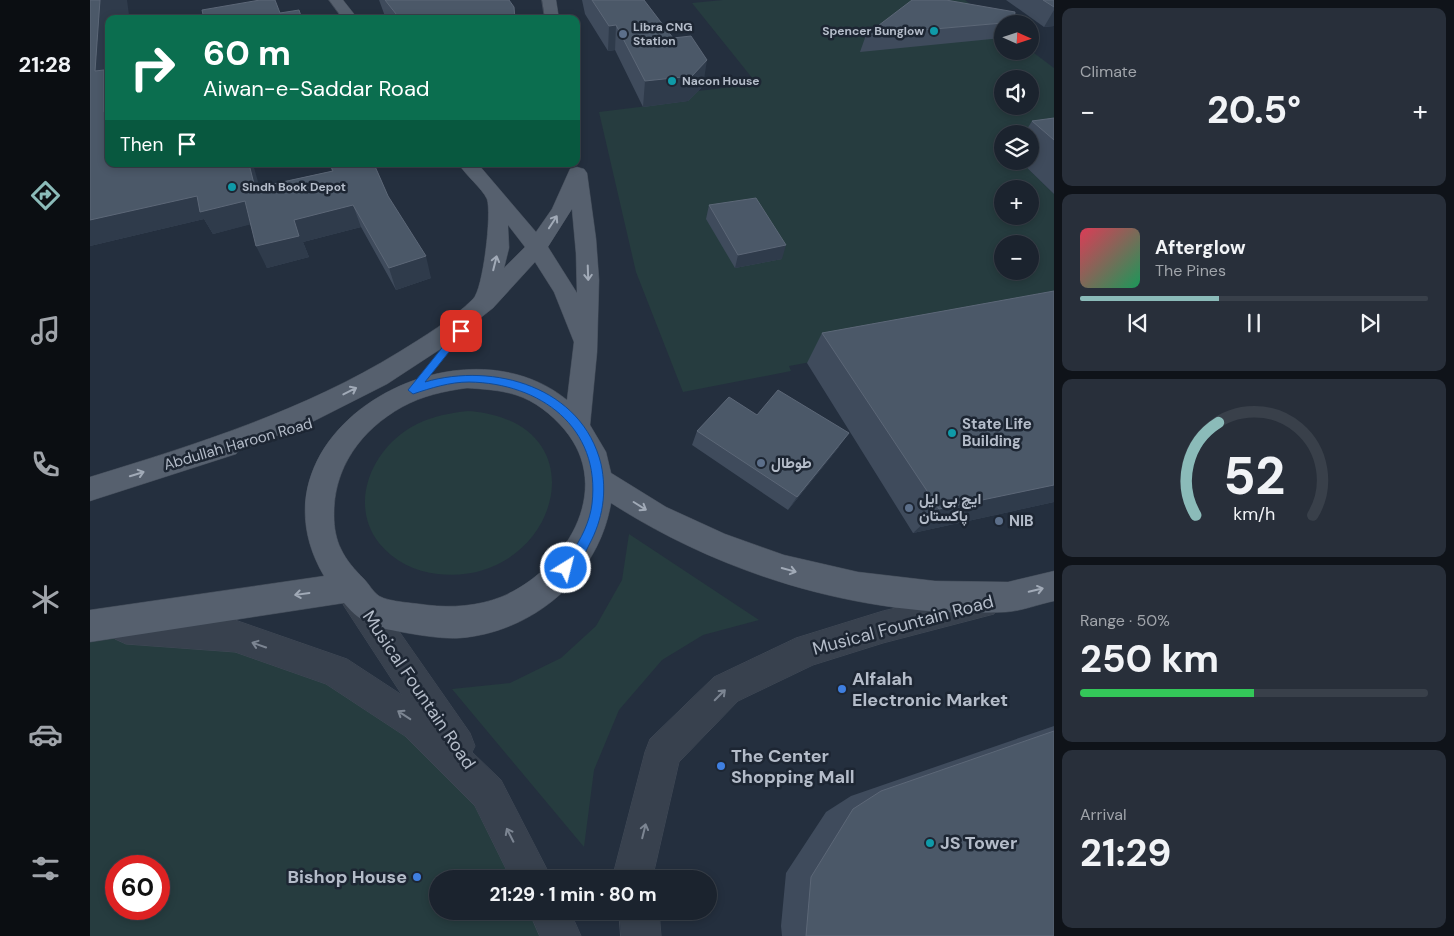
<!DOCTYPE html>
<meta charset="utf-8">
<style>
:root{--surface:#1b232e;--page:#282f3a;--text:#f1f3f6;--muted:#a0a4aa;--line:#39404a;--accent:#8bbbb9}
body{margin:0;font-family:"DM Sans",Vazirmatn,sans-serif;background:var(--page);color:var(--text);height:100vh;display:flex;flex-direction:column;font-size:19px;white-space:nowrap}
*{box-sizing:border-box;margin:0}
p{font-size:16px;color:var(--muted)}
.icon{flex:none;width:28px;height:28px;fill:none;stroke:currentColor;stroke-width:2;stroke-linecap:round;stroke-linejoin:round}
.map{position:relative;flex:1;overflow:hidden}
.drawer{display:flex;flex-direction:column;gap:8px;padding:8px;background:#0f1319;width:400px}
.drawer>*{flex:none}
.hud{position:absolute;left:15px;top:15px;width:475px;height:152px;border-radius:10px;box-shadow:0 2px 8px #0003,0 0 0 1px var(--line);background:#0b6e4f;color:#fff;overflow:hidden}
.needle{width:32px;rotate:93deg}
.fabs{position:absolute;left:904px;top:15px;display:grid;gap:10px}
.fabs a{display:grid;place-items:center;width:45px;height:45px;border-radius:50%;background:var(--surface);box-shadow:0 2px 8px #0003,0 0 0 1px var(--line);font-size:25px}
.speed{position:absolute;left:15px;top:855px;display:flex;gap:10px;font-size:25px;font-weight:700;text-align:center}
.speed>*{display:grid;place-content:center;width:65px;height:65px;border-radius:50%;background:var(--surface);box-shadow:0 2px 8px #0003,0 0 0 1px var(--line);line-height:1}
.speed .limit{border:8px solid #d22;background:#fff;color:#111}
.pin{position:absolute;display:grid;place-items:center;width:42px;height:42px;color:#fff;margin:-21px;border-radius:10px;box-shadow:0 2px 8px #0006}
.me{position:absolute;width:55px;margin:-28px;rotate:36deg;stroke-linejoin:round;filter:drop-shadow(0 0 4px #0008)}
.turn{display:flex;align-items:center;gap:18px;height:105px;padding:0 15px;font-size:22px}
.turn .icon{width:65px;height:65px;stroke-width:2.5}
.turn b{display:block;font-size:35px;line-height:42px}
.then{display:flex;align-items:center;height:48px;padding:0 15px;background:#0003;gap:10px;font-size:19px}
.big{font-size:38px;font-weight:700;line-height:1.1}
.drawer .widget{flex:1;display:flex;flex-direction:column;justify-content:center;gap:8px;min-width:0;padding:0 18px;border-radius:10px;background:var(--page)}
.drawer .dial{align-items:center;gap:0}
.dial svg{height:130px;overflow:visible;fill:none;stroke:var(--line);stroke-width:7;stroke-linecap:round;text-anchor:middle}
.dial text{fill:var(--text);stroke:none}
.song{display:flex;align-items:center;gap:15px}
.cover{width:60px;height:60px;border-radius:8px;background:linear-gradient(135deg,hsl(350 70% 55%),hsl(150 70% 35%))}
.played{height:5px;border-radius:2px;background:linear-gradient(90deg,var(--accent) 40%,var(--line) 40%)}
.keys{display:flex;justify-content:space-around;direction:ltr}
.heat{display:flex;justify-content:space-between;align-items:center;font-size:28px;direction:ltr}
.charge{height:8px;border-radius:4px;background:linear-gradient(90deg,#34c759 50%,var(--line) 0)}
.trip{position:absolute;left:339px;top:870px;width:288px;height:50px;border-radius:25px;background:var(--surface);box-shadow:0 2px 8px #0003,0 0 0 1px var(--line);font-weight:700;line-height:50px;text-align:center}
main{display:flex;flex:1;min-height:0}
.tabs{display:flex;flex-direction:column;width:90px;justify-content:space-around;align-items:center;background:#0b0e12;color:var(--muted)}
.tabs .icon{width:35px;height:35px}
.tabs .on{color:var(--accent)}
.tabs b{font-size:22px;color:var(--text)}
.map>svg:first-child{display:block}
</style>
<main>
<nav class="tabs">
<b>21:28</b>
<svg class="icon on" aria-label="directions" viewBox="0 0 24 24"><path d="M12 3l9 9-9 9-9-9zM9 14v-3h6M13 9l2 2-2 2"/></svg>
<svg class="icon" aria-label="music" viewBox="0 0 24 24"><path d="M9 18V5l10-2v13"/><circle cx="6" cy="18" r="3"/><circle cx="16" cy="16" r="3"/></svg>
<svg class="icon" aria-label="phone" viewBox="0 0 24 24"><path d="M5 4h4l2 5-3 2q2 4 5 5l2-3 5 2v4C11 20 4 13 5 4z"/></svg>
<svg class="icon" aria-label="climate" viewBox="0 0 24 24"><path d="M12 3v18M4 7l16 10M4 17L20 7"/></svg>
<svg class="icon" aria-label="car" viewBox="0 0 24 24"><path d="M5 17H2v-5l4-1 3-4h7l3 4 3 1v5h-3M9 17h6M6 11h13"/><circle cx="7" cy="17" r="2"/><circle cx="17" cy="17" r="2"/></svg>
<svg class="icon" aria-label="filters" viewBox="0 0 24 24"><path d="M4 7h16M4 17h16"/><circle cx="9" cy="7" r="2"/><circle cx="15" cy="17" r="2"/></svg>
</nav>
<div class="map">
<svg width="964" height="936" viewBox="0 0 964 936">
<rect width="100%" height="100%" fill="#242f3e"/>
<path fill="#263c3f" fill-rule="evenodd" d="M 633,0 L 875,0 L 912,29 L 912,51 L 940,50 L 964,68 L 964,148 L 940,134 L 912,134 L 912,161 L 930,161 L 964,194 L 964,317 L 699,366 L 701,371 L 593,392 L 546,272 L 509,112 L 598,101 L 608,91 L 667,84 L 602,3 ZM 912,79 L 940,79 L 940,106 L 912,106 ZM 912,189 L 940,189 L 940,216 L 912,216 ZM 912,244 L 940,244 L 940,271 L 912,271 Z
M 378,411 C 517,421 467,587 348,574 C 325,572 304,561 289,543 C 257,502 284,445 327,424 C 343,416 360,413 378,411 Z
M 539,534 L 669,620 L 613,635 L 572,660 L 529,710 L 504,770 L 494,847 L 362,689 L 420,683 L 471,658 L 506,626 L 532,580 Z
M 0,626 L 145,636 L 327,724 L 442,879 L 348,879 L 348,911 L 459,911 L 471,936 L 0,936 ZM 26,866 L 69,866 L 69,909 L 26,909 Z"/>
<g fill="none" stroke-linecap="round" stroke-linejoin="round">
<g stroke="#414a57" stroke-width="1">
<path id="minor" d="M 265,580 L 276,584 L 380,733 L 385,746 L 382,752 L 411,780 L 462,879 L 421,879 L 385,806 L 315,736 L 236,684 L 145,652 L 36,644 L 25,639 L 20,628 L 25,617 L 36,612 L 145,620 L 257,659 L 312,695 L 254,606 L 249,595 L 254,584 Z
M 893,588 L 904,592 L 909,603 L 904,614 L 793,643 L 723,665 L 648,701 L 589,762 L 564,871 L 565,879 L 525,879 L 524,871 L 555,752 L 560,739 L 624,677 L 706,638 L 793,611 Z
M 439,911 L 480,911 L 491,936 L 450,936 Z
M 529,911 L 569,911 L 571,936 L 531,936 Z"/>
</g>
<g stroke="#414a57" stroke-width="1">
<path id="major" d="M 239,0 L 253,0 L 268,19 L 253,19 Z
M 452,0 L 466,0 L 469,19 L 455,19 Z
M 369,164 L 388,164 L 446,232 L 462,209 L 480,169 L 487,167 L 494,169 L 497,173 L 506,239 L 509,280 L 507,352 L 500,425 L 516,452 L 521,473 L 576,507 L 635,534 L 694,555 L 768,572 L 845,581 L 918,582 L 964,571 L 964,601 C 949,604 932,611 916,612 C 779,619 636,577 521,503 C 509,576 444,632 370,638 C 353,639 335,636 317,633 C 289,628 273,626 254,603 L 0,642 L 0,610 L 234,576 C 150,433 367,310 477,400 L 484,342 L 464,292 L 445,262 L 403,308 L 352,348 L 297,384 L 224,421 L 148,451 L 146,454 L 0,501 L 0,477 C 107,444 213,411 309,352 C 333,337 363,319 383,299 C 393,290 402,213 397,199 C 392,188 375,175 369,164 ZM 482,209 L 486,253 L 487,293 L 458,247 ZM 418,225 L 435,247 L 414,268 L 419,248 ZM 377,388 C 393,389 410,390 426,395 C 445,401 461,414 474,429 C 526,490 474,571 411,597 C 388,606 362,608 337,605 C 325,603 299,602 289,596 C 283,592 279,584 274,579 C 265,570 256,560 251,549 C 246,539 244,527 244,516 C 243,468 271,430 312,407 C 332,396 354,391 377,388 Z"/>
</g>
<use href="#minor" fill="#38414e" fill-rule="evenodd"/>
<use href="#major" fill="#56606e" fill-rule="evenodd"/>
</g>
<path fill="#3f4b5c" d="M 0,0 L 39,15 L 19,19 L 19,164 L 169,187 L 242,171 L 239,164 L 284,164 L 298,196 L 341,278 L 306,290 L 271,227 L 213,242 L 219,257 L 177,268 L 160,224 L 123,234 L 114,219 L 0,246 Z
M 289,0 L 419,0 L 425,19 L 296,19 Z
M 492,0 L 554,0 L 613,86 L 598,101 L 553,107 L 525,50 L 518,51 L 495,14 Z
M 916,0 L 964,0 L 964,26 L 954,27 Z
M 924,22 L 923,24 L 912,24 L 912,38 L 770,52 L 776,35 Z
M 964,118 L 964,194 L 930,161 L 940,161 L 940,134 L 934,134 L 942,121 Z
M 619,205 L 692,259 L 645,268 L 616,219 Z
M 964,291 L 964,502 L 823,533 L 717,363 L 732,333 Z
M 667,415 L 749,447 L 698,510 L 602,445 L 607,431 Z
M 964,726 L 964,936 L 692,936 L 691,926 L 696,873 L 736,812 L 761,796 Z"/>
<path fill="#2f3b4b" d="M 10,0 L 37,0 L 39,15 L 19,19 L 19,120 L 14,112 L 5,71 Z
M 964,10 L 964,26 L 954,27 Z
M 526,25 L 525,50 L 518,51 L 519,26 Z
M 617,60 L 613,86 L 598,101 L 553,107 L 555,81 Z
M 159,164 L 163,164 L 176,210 L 165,188 Z
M 107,196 L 155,201 L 166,223 L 123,234 L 114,219 L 0,246 L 0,220 Z
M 263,205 L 271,227 L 213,242 L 219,257 L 177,268 L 166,246 L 204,220 Z
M 696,245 L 692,259 L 645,268 L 648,255 Z
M 336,256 L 341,278 L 306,290 L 299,268 Z
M 759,433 L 749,447 L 698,510 L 707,497 Z
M 964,485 L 964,502 L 823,533 L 849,509 Z"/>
<path fill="#4b5868" stroke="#5c6777" d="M 0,0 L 10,0 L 5,71 L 14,70 L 14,112 L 19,111 L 19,164 L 159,164 L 165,188 L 243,171 L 240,164 L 284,164 L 298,196 L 336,256 L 299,268 L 263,205 L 204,220 L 209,236 L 166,246 L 155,201 L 110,212 L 107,196 L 0,220 Z
M 170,0 L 185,0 L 190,13 L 209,10 L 212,19 L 114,19 L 112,10 Z
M 295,0 L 419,0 L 424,7 L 425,19 L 310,19 Z
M 502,0 L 554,0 L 583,38 L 601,36 L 617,60 L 602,76 L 555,81 L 526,25 L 519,26 Z
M 822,0 L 856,0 L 925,12 L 924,22 L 776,35 Z
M 953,0 L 964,0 L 964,7 Z
M 964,118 L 964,140 L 942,121 Z
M 666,198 L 696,245 L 648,255 L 619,205 Z
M 964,291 L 964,485 L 849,509 L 732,333 Z
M 688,390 L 759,433 L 707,497 L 607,431 L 639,397 L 667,415 Z
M 964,731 L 964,936 L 716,936 L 721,877 L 763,809 L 791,791 Z"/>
<defs><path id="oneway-shaft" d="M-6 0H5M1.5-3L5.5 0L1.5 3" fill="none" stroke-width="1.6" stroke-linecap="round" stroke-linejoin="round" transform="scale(1.25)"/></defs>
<g stroke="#a1aab7">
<use href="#oneway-shaft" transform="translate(463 222) rotate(-57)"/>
<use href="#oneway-shaft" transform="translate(405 263) rotate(-76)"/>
<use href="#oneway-shaft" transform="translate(498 273) rotate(88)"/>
<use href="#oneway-shaft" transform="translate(260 391) rotate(-27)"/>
<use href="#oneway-shaft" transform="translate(47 474) rotate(-17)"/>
<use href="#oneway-shaft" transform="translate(550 506) rotate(32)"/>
<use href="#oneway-shaft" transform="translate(699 570) rotate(15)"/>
<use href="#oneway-shaft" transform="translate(946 590) rotate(-13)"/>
<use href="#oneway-shaft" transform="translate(212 594) rotate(172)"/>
</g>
<g stroke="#7c8592">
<use href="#oneway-shaft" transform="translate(169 645) rotate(-161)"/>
<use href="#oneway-shaft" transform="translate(630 695) rotate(-45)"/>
<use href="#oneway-shaft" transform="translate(314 715) rotate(-147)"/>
<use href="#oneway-shaft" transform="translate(554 831) rotate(-76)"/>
<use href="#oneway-shaft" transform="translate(420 835) rotate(-117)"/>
</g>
<path fill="#1a73e8" stroke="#114b97" d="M 371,327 L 374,328 L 374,333 L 335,382 C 404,362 492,387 511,464 C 517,492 513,519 499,545 C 494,555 488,570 476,574 L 472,572 L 470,568 C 473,562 478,559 481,553 C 491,540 500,521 502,504 C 511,427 450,383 379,382 C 360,382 341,388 323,394 L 318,390 L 368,328 Z"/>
<g fill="#0f9aa8" stroke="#1d2633" stroke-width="2">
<circle cx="844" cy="31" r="5"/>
<circle cx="582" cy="81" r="5"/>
<circle cx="142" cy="187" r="5"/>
<circle cx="862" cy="433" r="5"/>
<circle cx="840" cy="843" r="5"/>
</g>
<g fill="#5c6f8a" stroke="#1d2633" stroke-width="2">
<circle cx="533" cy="34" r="5"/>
<circle cx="671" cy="463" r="5"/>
<circle cx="819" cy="508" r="5"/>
<circle cx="909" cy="521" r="5"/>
</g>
<g fill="#3f7fe0" stroke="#1d2633" stroke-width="2">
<circle cx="752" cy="689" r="5"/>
<circle cx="631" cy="766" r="5"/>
<circle cx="327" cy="877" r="5"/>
</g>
<g text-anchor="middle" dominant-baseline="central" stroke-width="5" stroke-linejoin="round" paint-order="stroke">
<g font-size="12" font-weight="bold" fill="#b4bcc9" stroke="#1d2633" text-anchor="start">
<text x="543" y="27">Libra CNG<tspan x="543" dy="14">Station</tspan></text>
<text x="834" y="31" text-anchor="end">Spencer Bunglow</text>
<text x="592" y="81">Nacon House</text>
<text x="152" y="187">Sindh Book Depot</text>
</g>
<g font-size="15" font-weight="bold" fill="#b4bcc9" stroke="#1d2633" text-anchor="start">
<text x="872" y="424">State Life<tspan x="872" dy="17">Building</tspan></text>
<text x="681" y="463">طوطال</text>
<text x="829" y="499">ایچ بی ایل<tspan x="829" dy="17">پاکستان</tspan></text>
<text x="919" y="521">NIB</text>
</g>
<g font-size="15" fill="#b4bcc9" stroke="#1d2633">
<text transform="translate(148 444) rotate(-16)">Abdullah Haroon Road</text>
</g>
<g font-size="18" fill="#b4bcc9" stroke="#1d2633">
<text transform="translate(813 625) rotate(-15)">Musical Fountain Road</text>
<text transform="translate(329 690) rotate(56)">Musical Fountain Road</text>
</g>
<g font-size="18" font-weight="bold" fill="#b4bcc9" stroke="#1d2633" text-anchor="start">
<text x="762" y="679">Alfalah<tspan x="762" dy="21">Electronic Market</tspan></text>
<text x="641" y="756">The Center<tspan x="641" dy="21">Shopping Mall</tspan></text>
<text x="850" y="843">JS Tower</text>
<text x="317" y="877" text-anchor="end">Bishop House</text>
</g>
</g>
</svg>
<div class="fabs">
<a><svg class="needle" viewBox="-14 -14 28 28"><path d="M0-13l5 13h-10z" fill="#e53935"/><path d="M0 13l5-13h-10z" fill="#a0a4aa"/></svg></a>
<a><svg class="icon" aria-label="sound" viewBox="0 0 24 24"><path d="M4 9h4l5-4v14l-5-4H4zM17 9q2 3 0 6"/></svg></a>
<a><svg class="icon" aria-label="layers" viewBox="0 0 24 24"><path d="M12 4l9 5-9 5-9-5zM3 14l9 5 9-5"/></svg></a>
<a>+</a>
<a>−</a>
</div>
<div class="speed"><div class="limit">60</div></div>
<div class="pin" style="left:371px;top:331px;background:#d93025"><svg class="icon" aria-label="arrive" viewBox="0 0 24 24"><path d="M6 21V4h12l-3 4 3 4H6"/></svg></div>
<svg class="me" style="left:476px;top:568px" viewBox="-20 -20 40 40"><circle r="17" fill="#1a73e8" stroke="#fff" stroke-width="3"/><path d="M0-11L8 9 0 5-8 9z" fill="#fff"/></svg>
<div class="trip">21:29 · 1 min · 80 m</div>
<div class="hud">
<div class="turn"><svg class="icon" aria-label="right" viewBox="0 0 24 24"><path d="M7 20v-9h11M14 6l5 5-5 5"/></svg><div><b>60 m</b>Aiwan-e-Saddar Road</div></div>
<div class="then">Then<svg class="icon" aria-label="arrive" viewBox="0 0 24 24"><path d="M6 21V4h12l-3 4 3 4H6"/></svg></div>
</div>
</div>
<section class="drawer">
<div class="widget"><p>Climate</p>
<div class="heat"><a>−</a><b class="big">20.5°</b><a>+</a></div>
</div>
<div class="widget">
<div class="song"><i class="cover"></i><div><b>Afterglow</b><p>The Pines</p></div></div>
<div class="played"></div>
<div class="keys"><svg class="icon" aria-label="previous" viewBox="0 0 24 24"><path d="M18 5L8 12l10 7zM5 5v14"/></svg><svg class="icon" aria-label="pause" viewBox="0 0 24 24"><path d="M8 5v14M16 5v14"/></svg><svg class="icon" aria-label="next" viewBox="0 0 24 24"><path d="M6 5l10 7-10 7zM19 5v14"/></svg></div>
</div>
<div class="widget dial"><svg viewBox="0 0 100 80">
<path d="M14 69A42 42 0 1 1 86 69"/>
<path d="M14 69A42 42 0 0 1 28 12" stroke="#8bbbb9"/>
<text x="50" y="56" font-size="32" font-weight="700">52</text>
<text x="50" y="72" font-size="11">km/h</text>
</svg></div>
<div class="widget"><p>Range · 50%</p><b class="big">250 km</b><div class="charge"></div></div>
<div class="widget"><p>Arrival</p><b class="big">21:29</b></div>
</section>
</main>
